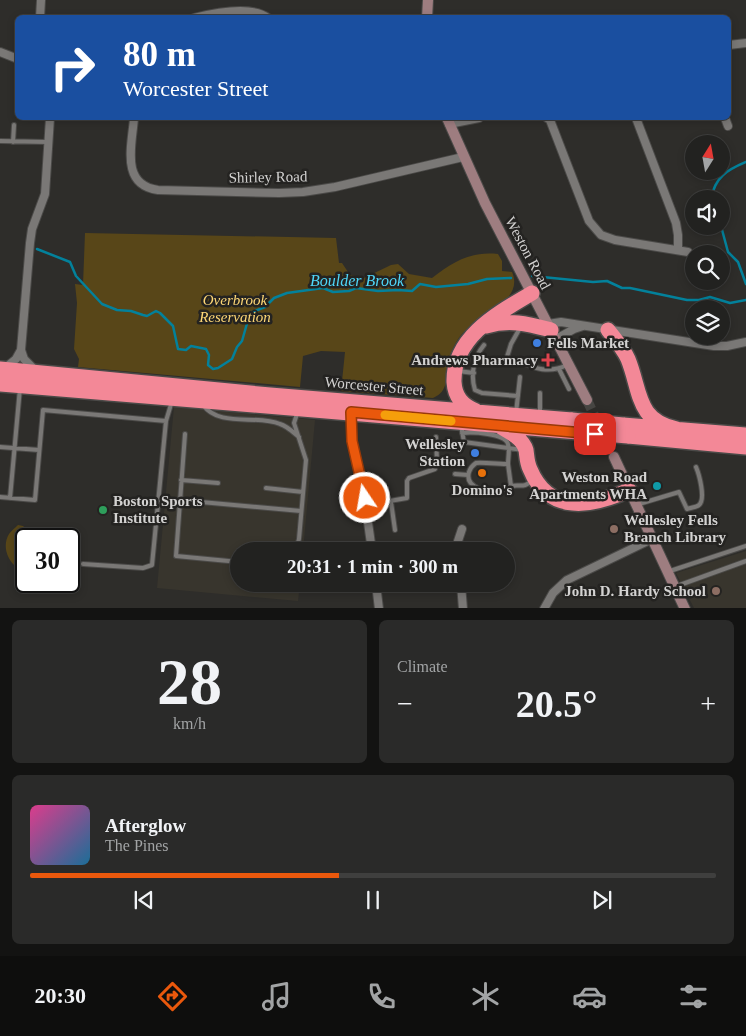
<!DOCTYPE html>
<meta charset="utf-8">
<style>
:root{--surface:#222220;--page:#2a2a29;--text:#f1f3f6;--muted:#a2a4a5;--line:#3f3f3e;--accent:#ea580c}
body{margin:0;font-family:"Times New Roman",serif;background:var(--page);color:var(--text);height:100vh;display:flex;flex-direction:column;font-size:19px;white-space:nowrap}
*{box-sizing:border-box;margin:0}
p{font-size:16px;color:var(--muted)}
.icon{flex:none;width:28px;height:28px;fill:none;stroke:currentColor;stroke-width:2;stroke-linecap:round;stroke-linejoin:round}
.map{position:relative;height:608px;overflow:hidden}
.side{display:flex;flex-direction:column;gap:12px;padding:12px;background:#131312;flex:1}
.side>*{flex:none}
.banner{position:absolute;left:15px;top:15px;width:716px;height:105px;border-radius:8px;box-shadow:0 2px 8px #0003,0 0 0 1px var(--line);background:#1a4fa0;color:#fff;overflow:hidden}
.needle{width:32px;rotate:11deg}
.controls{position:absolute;left:685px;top:135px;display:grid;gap:10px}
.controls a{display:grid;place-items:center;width:45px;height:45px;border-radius:50%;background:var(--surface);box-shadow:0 2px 8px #0003,0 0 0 1px var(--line);font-size:25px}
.speed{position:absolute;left:15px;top:528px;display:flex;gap:10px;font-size:25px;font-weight:700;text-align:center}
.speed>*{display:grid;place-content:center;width:65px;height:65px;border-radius:50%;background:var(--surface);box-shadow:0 2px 8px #0003,0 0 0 1px var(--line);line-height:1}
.speed .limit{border:2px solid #111;border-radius:8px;background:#fff;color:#111}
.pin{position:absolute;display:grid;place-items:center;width:42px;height:42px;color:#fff;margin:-21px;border-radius:10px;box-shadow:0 2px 8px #0006}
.me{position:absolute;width:55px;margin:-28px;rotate:348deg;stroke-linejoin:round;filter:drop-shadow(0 0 4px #0008)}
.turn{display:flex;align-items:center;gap:18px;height:105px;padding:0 25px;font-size:22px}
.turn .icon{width:65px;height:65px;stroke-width:2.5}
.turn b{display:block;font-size:35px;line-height:42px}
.big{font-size:38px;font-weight:700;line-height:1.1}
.side .tile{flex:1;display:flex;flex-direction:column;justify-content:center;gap:8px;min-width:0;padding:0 18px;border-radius:8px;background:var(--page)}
.side .dial{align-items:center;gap:0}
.dial b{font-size:65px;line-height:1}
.song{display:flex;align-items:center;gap:15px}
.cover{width:60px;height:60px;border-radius:8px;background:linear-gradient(135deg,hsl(330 70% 55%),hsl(200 70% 35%))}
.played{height:5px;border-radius:2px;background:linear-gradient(90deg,var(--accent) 45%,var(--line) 45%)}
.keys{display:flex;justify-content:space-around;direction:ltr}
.heat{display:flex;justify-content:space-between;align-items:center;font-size:28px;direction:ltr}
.side .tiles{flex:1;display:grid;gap:12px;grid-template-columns:1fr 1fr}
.tile:last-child{grid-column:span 2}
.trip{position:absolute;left:230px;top:542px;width:285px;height:50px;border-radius:25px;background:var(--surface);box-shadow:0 2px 8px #0003,0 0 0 1px var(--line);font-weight:700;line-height:50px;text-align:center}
.tabs{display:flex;height:80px;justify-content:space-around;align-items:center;background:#0e0e0d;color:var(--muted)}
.tabs .icon{width:35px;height:35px}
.tabs .active{color:var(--accent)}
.tabs b{font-size:22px;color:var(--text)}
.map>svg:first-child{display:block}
</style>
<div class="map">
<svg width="746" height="609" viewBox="0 0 746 609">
<rect width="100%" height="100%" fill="#2e2d2a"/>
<path fill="#38352d" d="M 174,407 L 315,420 L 303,551 L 239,551 L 239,584 L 300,584 L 298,601 L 157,588 Z
M 746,551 L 746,608 L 694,608 L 676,573 Z"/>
<path fill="#584618" d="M 85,233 L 336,238 L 339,263 L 342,263 L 350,275 L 364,278 L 391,265 L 398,264 L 409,274 L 432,278 C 453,262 470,251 498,254 L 502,261 L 502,271 L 512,272 C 525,301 478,316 462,334 C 455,342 451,352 448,362 C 445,376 450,391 433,398 L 341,391 L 345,352 L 321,351 L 303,356 L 300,387 L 78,367 L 79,359 L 74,349 L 77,303 L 75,284 L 83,285 Z
M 18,525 L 23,526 L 37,539 L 26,539 L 26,572 C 11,568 0,549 9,534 C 11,531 15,528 18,525 Z"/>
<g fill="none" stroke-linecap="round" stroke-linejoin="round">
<path stroke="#03819b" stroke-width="2.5" d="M 711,199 C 715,177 727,170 746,162
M 721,226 L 728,252 L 738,262 L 746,284
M 37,249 L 70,262 L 76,276 L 102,304 L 117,310 L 131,311 L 143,315 L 147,316 L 156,311 L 160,313 L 173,326 L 178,349 L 186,350 L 191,346 L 206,349 L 209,355 L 208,365 L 213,369 L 218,368 L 232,359 L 237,347 L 242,341 L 250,313 L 265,307 L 274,298 L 287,293 L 323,288 L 333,292 L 349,291 L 356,288 L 378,291 L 398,290 L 412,291 L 420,284 L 436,287 L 468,284 L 487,279 L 511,278
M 532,276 L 593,282 L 607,281 L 622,288 L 630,288 L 687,300 L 699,300 L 710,297 L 730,303 L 746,300"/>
<path stroke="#474643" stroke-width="10" stroke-dasharray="10 5" stroke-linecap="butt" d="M 587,400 L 614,457"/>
<g stroke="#4b4a48" stroke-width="6">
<path id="lane" d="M 0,141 L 48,142
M 13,142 L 14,125
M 520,328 L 511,344 L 507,357 C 529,365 545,376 567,365
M 484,345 C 474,357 470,374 475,390 L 482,393 L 518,396
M 559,369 L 569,389
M 458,371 L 474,373
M 540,393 L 540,413
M 203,405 C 220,428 256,414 280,424 C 287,426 293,432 299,437
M 516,413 L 520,377
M 166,421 L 172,401
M 461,426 L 464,442 L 523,450
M 462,433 C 472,432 505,433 508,444 C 510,449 508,458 508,464
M 185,434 L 176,556 L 239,562
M 0,447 L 39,450
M 455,474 L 468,475
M 181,480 L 218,483
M 511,486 L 508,464 C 501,464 480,462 476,463 C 473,465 470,469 469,472 C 464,489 489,492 500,491 C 504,490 507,487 511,486 C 522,484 522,489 533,480
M 266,488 L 303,492
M 0,497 L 35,500 L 43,410 L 166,421 L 152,565 L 143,568 L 83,564
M 10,498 L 20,388
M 179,500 L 301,511
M 391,502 L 395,530
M 639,504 L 679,492 L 687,509 C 690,508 697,507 699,505 C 706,499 699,474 696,467
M 366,505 L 407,498 L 407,481 L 409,478 L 435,469 L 437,462 L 436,437
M 292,551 L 297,546 L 299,539 L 306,460 L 294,423 L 297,414
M 670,571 L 746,546
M 677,586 L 746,561"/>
</g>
<g stroke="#4b4a48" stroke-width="10">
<path id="street" d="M 40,18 L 41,0
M 194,18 C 214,13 251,5 268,18
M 729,45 L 746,43
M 0,52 L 18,59
M 134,118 C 132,145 120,185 158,190 L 279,193 L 303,192 L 335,187 L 463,157
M 547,118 L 550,120 L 589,221 L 601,235 L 615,240 L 688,252
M 636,118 L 676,223 L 678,235 L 678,249
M 725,118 L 728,126
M 449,124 L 479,118
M 548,324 L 561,322 L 714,346 L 727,346 L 746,342
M 556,339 L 574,329 L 583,326
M 5,368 L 16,359 L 21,350
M 35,370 L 24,359 L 21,350 L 30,243 L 32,229 L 45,194 L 50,118
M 351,412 L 351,436 L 364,494 L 372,551
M 458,551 L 458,541 L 462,529
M 376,584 L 379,609
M 461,584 L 463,609
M 544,609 L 553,593 L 567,580 L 652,539"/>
</g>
<g stroke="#4b4a48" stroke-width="12">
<path id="secondary" d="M 427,18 L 428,0
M 447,118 L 485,203 L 587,400
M 614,457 L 685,609"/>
</g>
<g stroke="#4b4a48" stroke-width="18">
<path id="highway" d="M 486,326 C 510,319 528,324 551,330
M 608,330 C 615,339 623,348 628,359 C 641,391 636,421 677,429
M 0,369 L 270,395 L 572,420
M 0,384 L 578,432
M 476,411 C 462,405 455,397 454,382 C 453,337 498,313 532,293
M 623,425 L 746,435
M 501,427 C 510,432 523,439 526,450 C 527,457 527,463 530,469 C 549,515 592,507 629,490
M 628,436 L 746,447"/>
</g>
<use href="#lane" stroke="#7a7876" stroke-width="4"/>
<use href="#street" stroke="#7a7876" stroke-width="8"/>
<use href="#secondary" stroke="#9e7d80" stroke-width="10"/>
<use href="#highway" stroke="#f38897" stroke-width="15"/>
<g stroke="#4b4a48" stroke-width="18" stroke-linecap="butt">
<path id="highway-bridge" d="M 572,420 L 623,425
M 578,432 L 628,436"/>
</g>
<use href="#highway-bridge" stroke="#f38897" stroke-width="15"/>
</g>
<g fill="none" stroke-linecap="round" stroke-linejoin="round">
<g stroke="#983908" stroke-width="12">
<path id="route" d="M 365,498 L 352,441 L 351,412 L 595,434"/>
</g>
<use href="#route" stroke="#ea580c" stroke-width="9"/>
<path stroke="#f59e0b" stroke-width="9" d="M 385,415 L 451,421"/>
</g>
<g fill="#3f7fe0" stroke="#242321" stroke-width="2">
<circle cx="537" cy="343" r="5"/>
<circle cx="475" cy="453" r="5"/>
</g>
<path fill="#e0444e" stroke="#242321" stroke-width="2" d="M545.5 352.5h5v5h5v5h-5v5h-5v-5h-5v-5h5z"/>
<circle fill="#e8710a" stroke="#242321" stroke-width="2" cx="482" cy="473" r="5"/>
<circle fill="#0f9aa8" stroke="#242321" stroke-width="2" cx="657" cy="486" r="5"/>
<circle fill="#2e9e5b" stroke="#242321" stroke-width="2" cx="103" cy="510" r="5"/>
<g fill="#8d6e63" stroke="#242321" stroke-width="2">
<circle cx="614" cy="529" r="5"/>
<circle cx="716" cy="591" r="5"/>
</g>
<g text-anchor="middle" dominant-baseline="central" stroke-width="5" stroke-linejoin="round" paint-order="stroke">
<g font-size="15" fill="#d3d2d1" stroke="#242321">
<text transform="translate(268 177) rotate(-1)">Shirley Road</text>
<text transform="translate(528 253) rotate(62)">Weston Road</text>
<text transform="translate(374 386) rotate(5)">Worcester Street</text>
</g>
<g font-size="15" font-style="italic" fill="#fed776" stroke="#242321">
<text x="235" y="300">Overbrook<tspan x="235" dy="17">Reservation</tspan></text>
</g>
<g font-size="15" font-weight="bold" fill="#d3d2d1" stroke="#242321" text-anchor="end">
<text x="547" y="343" text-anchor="start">Fells Market</text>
<text x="538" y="360">Andrews Pharmacy</text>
<text x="465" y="444">Wellesley<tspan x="465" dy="17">Station</tspan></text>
<text x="647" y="477">Weston Road<tspan x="647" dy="17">Apartments WHA</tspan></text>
<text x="482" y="490" text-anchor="middle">Domino's</text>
<text x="113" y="501" text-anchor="start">Boston Sports<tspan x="113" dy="17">Institute</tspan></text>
<text x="624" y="520" text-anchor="start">Wellesley Fells<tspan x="624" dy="17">Branch Library</tspan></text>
<text x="706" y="591">John D. Hardy School</text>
</g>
<g font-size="16" font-style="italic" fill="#4fd6f8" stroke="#242321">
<text x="357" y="280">Boulder Brook</text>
</g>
</g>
</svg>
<div class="controls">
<a><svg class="needle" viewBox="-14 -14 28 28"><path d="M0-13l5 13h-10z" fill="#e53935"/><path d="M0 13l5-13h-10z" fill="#a2a4a5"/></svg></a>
<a><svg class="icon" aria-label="sound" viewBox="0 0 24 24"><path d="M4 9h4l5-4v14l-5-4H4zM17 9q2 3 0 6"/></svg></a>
<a><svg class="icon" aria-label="search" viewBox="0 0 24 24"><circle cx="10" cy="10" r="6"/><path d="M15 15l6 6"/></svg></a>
<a><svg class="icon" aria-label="layers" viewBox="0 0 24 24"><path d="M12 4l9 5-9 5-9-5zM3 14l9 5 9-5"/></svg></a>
</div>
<div class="speed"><div class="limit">30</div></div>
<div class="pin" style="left:595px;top:434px;background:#d93025"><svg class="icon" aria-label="arrive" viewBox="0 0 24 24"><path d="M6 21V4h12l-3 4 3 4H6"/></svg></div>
<svg class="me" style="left:365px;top:498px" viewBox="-20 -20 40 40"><circle r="17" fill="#ea580c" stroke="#fff" stroke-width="3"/><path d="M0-11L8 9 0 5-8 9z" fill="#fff"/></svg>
<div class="trip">20:31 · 1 min · 300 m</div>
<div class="banner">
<div class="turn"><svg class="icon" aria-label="right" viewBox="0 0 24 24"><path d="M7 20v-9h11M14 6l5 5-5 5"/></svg><div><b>80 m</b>Worcester Street</div></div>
</div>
</div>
<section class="side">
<div class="tiles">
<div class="tile dial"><b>28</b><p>km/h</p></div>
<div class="tile"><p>Climate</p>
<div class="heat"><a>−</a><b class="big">20.5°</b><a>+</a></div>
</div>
<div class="tile">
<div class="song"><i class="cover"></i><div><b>Afterglow</b><p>The Pines</p></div></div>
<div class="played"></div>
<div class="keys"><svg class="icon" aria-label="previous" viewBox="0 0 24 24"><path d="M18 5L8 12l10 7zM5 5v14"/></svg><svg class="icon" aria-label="pause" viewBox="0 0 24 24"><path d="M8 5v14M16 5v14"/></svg><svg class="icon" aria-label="next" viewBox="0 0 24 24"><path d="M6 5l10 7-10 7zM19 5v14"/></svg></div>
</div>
</div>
</section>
<nav class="tabs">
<b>20:30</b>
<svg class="icon active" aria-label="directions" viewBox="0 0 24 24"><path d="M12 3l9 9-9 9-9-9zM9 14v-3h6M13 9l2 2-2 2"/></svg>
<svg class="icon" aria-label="music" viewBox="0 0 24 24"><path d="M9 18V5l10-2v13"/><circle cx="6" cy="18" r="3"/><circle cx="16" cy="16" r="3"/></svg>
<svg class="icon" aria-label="phone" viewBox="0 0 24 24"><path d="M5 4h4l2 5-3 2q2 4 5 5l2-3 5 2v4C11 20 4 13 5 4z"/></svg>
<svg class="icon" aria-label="climate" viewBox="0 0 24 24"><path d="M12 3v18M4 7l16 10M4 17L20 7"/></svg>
<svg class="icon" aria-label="car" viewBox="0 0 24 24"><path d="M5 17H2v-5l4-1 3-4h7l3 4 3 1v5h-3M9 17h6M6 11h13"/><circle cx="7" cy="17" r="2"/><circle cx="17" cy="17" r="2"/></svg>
<svg class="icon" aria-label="filters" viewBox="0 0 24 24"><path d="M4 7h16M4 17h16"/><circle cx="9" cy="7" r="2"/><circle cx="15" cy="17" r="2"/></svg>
</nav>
